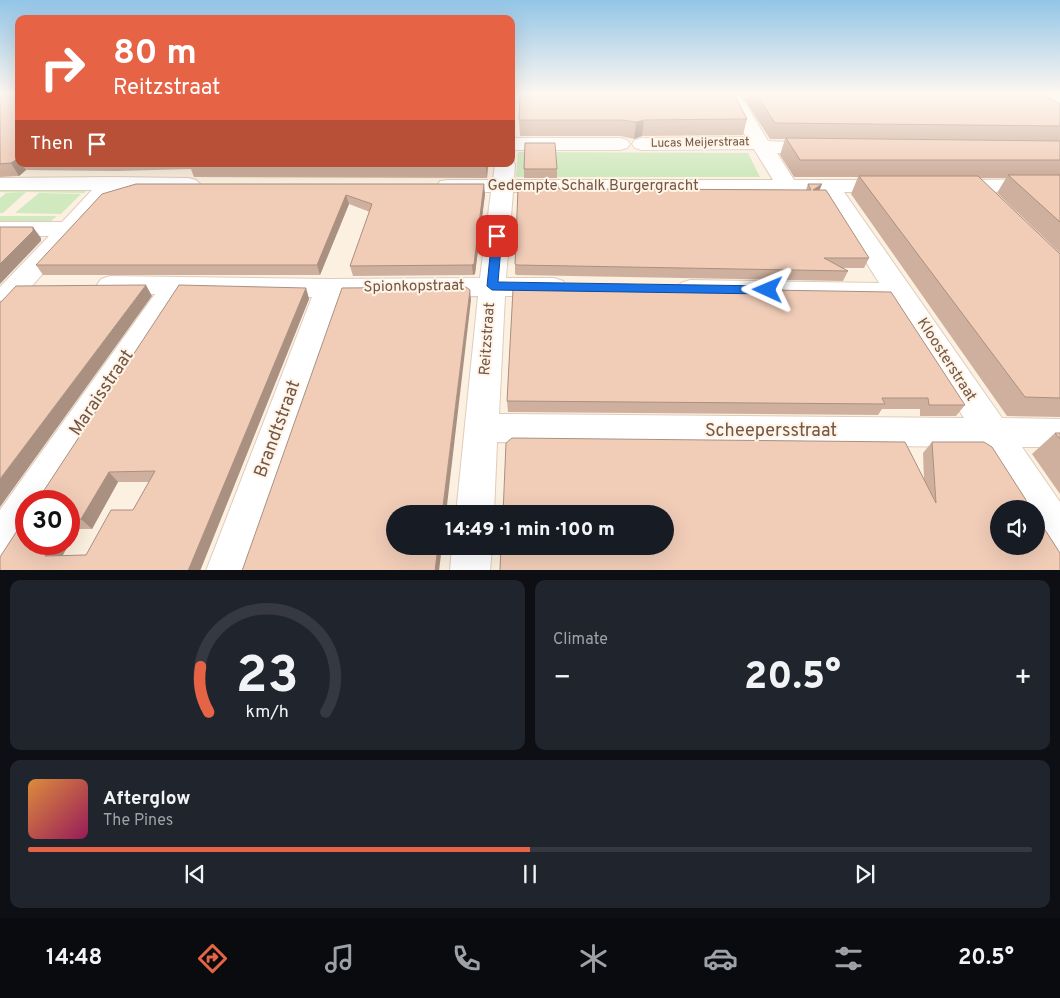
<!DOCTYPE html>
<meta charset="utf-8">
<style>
:root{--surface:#171b24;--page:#20242c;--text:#f1f3f6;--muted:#9ea1a6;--line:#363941;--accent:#e66445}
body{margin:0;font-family:Overpass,sans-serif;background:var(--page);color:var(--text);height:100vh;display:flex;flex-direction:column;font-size:19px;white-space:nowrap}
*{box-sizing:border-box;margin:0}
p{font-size:16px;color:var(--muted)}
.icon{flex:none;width:28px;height:28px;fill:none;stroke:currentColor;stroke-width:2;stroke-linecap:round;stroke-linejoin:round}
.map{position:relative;height:570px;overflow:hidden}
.panel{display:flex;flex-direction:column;gap:10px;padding:10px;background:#0d0f14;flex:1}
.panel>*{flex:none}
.top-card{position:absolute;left:15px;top:15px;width:500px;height:152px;border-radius:10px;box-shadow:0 5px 20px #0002;background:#e66445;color:#fff;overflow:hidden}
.buttons{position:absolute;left:990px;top:500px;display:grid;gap:10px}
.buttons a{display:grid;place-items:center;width:55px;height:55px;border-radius:50%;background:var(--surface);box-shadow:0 5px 20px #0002;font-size:25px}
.speed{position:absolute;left:15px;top:490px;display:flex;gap:10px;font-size:25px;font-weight:700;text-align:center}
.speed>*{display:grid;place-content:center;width:65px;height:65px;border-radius:50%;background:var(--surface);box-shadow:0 5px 20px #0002;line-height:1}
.speed .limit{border:8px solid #d22;background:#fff;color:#111}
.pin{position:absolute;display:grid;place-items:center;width:42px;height:42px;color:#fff;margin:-21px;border-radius:10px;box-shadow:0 2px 8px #0006}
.me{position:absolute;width:55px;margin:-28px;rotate:271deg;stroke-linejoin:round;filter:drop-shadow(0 0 4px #0008)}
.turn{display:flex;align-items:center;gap:18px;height:105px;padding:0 15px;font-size:22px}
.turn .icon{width:65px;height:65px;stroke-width:2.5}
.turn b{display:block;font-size:35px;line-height:42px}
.then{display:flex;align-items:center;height:48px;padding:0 15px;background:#0003;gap:10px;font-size:19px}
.big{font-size:38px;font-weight:800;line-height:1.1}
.panel .card{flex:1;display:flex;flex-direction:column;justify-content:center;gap:8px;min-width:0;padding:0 18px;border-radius:10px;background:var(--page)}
.panel .dial{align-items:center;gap:0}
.dial svg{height:130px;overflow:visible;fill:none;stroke:var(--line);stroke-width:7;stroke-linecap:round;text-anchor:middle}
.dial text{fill:var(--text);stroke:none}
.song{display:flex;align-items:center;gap:15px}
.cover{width:60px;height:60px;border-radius:8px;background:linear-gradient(135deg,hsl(30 70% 55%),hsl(330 70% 35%))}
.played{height:5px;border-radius:2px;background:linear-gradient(90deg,var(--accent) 50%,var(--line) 50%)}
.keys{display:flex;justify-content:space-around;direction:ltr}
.heat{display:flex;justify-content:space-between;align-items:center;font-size:28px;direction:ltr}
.panel .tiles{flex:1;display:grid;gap:10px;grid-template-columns:1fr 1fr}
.card:last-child{grid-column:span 2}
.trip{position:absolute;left:386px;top:505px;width:288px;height:50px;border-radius:25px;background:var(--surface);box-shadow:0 5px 20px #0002;font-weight:800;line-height:50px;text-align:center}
.menu{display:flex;height:80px;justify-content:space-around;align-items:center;background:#090b0e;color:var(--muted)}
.menu .icon{width:35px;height:35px}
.menu .current{color:var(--accent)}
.menu b{font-size:22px;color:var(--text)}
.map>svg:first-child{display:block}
</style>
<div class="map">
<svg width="1060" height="571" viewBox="0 0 1060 571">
<rect width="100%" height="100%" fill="#fcf0e0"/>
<path fill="#d1e9bf" d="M 518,152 L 748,153 L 760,177 L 516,177 Z
M 0,189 L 87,190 L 84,193 L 26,192 L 3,213 L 0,213 L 0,198 L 6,193 L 25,193 L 0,192 Z
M 39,193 L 81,194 L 61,214 L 15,213 Z
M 0,216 L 57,216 L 50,222 L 0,221 Z"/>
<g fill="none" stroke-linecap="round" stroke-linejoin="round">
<g stroke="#e0ccbd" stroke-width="2">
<path id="street" d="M 511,94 L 519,94 L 517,99 L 511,100 Z
M 724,94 L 740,94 L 768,141 L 826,144 L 829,148 L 826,152 L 819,154 L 777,153 L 794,180 L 889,180 L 897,181 L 900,186 L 897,191 L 889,192 L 844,192 L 1002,418 L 1060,419 L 1060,447 L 1022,447 L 1060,502 L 1060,554 C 1036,544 1036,533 1036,509 L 1021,509 L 982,447 L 497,442 L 494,514 L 456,514 L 478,296 L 339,297 L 247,571 L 206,571 L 312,297 L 183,295 L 49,501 L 26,501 C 26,530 30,550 0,563 L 0,510 L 155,294 L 110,294 L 101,291 L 97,285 L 101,279 L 110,276 L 329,279 L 480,278 L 491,192 L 448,192 L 440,191 L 437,186 L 440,181 L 448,180 L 493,180 L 495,164 L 511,164 L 511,160 L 515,164 L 514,180 L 773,180 L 754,149 L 642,150 L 635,148 L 632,144 L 635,140 L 642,138 L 746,137 ZM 513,192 L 823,192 L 879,283 L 690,280 L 681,283 L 677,289 L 681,295 L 690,298 L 891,301 L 964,418 L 499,414 L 505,296 L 554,296 L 563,293 L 567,287 L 563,281 L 554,278 L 506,278 Z
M 1060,94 L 1060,104 L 1030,104 L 1028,100 L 1030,96 Z
M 511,138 L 620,138 L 627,140 L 630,144 L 627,148 L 620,150 L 511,150 Z
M 111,177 L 189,178 L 196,180 L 200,184 L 196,188 L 189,190 L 116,190 L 10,311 L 0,313 L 0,287 L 49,236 L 0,236 L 0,222 L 62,222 L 92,190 L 0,190 L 0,178 Z
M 1060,179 L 1060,191 L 953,192 L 945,191 L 942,186 L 945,181 L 953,180 Z
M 452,546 L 492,546 L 490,571 L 450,571 Z"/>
</g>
<use href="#street" fill="#fff" fill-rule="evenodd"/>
</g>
<path fill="#cfb09e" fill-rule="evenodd" d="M 0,94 L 19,94 L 19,164 L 488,164 L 487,178 L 194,177 L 191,169 L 116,171 L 26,170 L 19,176 L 0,177 Z
M 741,94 L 1044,94 L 1060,104 L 1060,253 L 997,193 L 1006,178 L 979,178 L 1060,254 L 1060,417 L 1007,416 L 851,194 L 858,177 L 794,177 L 780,155 L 785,139 L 770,139 Z
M 747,119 L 743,135 L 642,136 L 634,139 L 620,136 L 520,136 L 519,120 Z
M 524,169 L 557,169 L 557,178 L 524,178 Z
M 808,184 L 820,190 L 869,258 L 864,268 L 843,268 L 848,271 L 843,281 L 517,275 L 515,274 L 515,264 L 523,189 L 806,190 Z
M 102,194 L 485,194 L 475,274 L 473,275 L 353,276 L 350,266 L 370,212 L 349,204 L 320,275 L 43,275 L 36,265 Z
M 306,288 L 309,299 L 200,571 L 0,571 L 69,544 L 69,501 ZM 118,482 L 149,482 L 133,510 L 86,555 L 62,556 L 78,529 L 92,529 Z
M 513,290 L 965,405 L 956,416 L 920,416 L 920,409 L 882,409 L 878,415 L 508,412 L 507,401 Z
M 1055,433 L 1060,433 L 1060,494 L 1032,454 Z
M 932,442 L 1026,500 L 500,571 L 924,480 L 923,453 Z"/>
<path fill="#a99081" d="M 644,120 L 642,136 L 634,139 L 636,122 Z
M 18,158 L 19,159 L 19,164 L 22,164 L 26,170 L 19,176 L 11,163 Z
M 486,164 L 488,164 L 487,178 L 486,165 Z
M 484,184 L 485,194 L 475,274 L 473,275 L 472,265 Z
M 822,184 L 818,194 L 813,190 Z
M 346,195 L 349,204 L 320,275 L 317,265 Z
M 33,227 L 41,238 L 41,241 L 0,284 L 0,264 Z
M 146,285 L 152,296 L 0,507 L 0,479 Z
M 306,288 L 309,299 L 200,571 L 188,571 Z
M 470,290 L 471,300 L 446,514 L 442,514 Z
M 109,472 L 118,482 L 92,529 L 81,519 Z
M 69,521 L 78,529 L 57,565 L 45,556 L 52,544 L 69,544 Z
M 438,546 L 442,546 L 439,571 L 435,571 Z"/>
<path fill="#f1cdb8" stroke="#a99081" d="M 0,94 L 19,94 L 19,158 L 11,163 L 0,164 Z
M 520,94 L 734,94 L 747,119 L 644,120 L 636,122 L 622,120 L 519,120 Z
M 756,94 L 1044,94 L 1060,104 L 1060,126 L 775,123 Z
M 786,138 L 1060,141 L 1060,160 L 800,160 Z
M 525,143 L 555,143 L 557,169 L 524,169 Z
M 189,164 L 486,164 L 486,165 Z
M 1008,175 L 1060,175 L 1060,222 Z
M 859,176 L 978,176 L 1060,254 L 1060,398 L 1025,397 Z
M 136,184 L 484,184 L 474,264 L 472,265 L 350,266 L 372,204 L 346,195 L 317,265 L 36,265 L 102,194 Z
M 523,184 L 558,184 L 559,189 L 610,189 L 613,185 L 618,189 L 811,190 L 808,184 L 822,184 L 813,190 L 826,190 L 869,258 L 824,258 L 848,271 L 517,265 L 515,264 L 518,189 L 523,189 Z
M 0,227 L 33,227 L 33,231 L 0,264 Z
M 146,285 L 0,479 L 0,302 L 2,301 L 16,286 Z
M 179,285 L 306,288 L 188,571 L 0,571 L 0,557 L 26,517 L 26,544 L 52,544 L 45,556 L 86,555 L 111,510 L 133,510 L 155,471 L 109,472 L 81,519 L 69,519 L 69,501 L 37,501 Z
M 519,286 L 891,292 L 965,405 L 929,405 L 928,398 L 882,398 L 885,404 L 507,401 L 513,290 Z
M 466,287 L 470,290 L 442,514 L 395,514 L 395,546 L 438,546 L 435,571 L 242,571 L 342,288 Z
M 1055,433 L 1060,433 L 1060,439 Z
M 512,438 L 905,442 L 936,503 L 932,442 L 984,442 L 992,447 L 1026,500 L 1026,509 L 999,509 L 999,546 L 1036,546 L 1036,519 L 1038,519 L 1060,553 L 1060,571 L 500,571 L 501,546 L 665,546 L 665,514 L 503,514 L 506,443 Z"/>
<linearGradient id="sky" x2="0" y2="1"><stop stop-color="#93c5e7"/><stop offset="0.54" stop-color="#fef8f1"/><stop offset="1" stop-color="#fef8f1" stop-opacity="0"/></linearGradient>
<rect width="1060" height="174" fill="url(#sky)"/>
<path fill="#1a73e8" stroke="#114b97" d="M 497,233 L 502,236 L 498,282 L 768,286 L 773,290 L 768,294 L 492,290 L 487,286 L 492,236 Z"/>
<g text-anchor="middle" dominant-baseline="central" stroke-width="4" stroke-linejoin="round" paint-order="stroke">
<g font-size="12" fill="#725648" stroke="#fff4e6">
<text transform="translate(700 143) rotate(-1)">Lucas Meijerstraat</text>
</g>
<g font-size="15" fill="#725648" stroke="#fff4e6">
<text x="593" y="186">Gedempte Schalk Burgergracht</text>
<text transform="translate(414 287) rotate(-1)">Spionkopstraat</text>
<text transform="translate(488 339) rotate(-86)">Reitzstraat</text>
<text transform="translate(946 360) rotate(57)">Kloosterstraat</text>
</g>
<g font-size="18" fill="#725648" stroke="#fff4e6">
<text transform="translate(102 393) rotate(-56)">Maraisstraat</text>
<text transform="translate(278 429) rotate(-70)">Brandtstraat</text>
<text x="771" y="431">Scheepersstraat</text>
</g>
</g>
</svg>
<div class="buttons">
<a><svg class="icon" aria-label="sound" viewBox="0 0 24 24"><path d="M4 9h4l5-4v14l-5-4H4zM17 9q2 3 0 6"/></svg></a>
</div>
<div class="speed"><div class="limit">30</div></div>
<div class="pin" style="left:497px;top:236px;background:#d93025"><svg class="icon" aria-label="arrive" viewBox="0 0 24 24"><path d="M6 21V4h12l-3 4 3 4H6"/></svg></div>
<svg class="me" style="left:768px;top:290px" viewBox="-20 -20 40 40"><path d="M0-17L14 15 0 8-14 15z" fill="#1a73e8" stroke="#fff" stroke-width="4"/></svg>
<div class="trip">14:49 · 1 min · 100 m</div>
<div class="top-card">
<div class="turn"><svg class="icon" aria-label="right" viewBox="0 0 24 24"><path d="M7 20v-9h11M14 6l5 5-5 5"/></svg><div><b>80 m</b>Reitzstraat</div></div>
<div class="then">Then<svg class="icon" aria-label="arrive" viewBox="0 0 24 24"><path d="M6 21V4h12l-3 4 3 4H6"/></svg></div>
</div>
</div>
<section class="panel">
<div class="tiles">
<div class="card dial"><svg viewBox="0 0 100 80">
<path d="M14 69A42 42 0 1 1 86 69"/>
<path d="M14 69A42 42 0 0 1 9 41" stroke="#e66445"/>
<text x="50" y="56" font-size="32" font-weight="700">23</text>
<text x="50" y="72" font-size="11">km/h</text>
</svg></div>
<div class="card"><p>Climate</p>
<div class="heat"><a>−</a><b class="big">20.5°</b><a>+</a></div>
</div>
<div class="card">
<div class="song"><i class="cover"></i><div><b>Afterglow</b><p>The Pines</p></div></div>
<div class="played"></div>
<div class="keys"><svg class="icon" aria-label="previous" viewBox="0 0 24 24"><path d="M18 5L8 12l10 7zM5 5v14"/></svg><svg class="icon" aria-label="pause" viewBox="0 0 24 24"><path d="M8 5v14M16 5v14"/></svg><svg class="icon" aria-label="next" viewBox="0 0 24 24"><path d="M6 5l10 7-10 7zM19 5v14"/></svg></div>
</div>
</div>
</section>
<nav class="menu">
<b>14:48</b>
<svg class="icon current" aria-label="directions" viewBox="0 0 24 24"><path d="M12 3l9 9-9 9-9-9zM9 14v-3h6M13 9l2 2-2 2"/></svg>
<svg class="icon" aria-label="music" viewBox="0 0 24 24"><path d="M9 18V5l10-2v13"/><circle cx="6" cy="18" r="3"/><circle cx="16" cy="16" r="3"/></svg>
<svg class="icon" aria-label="phone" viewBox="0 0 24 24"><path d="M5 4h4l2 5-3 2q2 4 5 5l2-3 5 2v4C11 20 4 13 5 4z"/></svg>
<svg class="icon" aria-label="climate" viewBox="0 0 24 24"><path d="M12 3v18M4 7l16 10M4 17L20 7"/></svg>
<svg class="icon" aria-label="car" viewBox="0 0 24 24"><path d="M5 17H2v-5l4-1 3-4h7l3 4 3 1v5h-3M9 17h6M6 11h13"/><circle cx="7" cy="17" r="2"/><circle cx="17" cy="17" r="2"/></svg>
<svg class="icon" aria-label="filters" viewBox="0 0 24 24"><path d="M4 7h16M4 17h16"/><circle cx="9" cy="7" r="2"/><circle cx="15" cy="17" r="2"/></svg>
<b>20.5°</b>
</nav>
